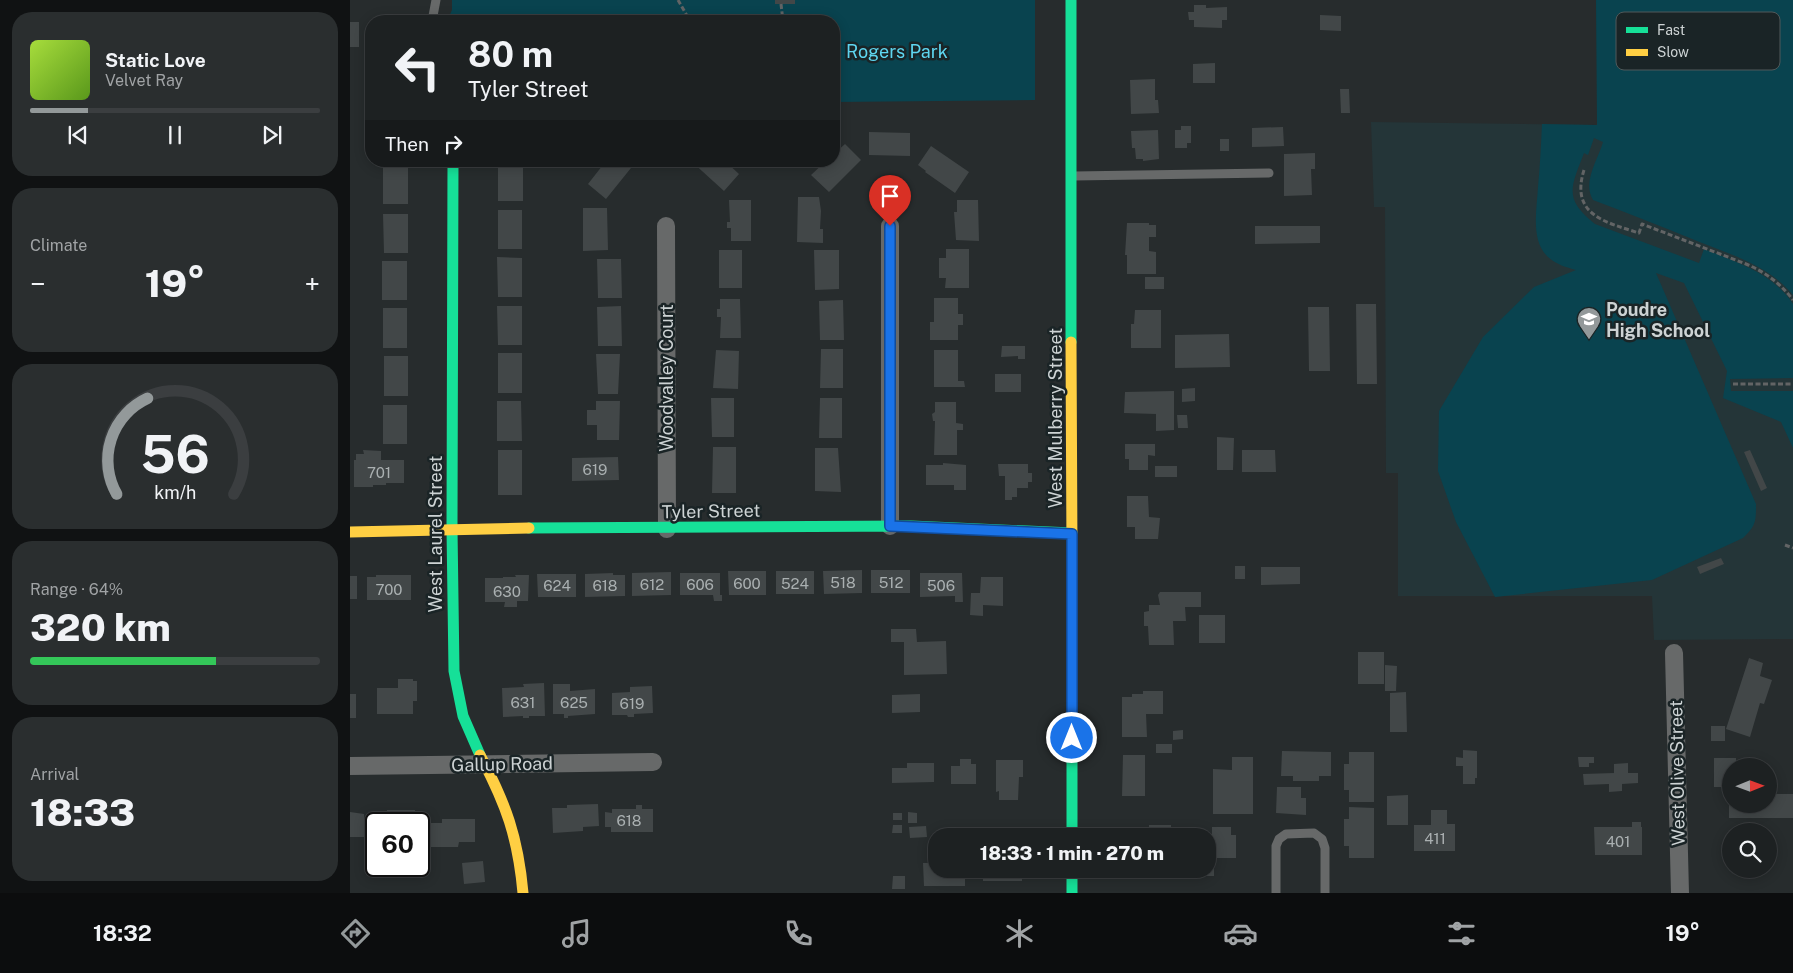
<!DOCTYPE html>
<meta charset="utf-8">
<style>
:root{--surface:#1d2122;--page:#2a2e2f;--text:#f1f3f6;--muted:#a0a3a5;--line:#3b3e40;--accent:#93999a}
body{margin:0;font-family:"Public Sans",sans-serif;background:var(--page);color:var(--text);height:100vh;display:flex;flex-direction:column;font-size:19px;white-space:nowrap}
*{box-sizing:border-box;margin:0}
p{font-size:16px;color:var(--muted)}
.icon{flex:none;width:28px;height:28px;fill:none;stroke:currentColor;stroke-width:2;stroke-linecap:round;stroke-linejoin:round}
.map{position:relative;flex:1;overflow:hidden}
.panel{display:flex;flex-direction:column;gap:12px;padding:12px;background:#101213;width:350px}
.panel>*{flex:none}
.banner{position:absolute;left:15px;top:15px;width:475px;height:152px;border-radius:20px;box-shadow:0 2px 12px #0003,0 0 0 1px var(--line);background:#1d2122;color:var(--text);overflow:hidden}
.needle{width:32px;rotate:89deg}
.tools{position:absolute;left:1372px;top:758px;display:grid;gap:10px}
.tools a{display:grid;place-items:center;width:55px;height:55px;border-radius:50%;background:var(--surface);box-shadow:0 2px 12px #0003,0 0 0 1px var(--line);font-size:25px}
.speed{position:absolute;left:15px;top:812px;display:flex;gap:10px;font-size:25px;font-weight:700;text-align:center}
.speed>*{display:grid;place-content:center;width:65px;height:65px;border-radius:50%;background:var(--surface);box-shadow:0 2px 12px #0003,0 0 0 1px var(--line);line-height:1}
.speed .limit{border:2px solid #111;border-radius:8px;background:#fff;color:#111}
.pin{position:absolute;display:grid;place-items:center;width:42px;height:42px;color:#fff;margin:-51px -21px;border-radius:50% 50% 50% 0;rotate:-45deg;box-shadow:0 0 5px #0007}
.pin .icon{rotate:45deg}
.me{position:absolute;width:55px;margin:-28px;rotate:0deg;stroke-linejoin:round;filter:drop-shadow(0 0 4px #0008)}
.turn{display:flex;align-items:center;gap:18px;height:105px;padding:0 20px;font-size:22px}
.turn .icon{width:65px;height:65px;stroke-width:2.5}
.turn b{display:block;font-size:35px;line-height:42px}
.then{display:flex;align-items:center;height:48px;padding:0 20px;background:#0003;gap:10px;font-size:19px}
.big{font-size:38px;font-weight:800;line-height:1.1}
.panel .widget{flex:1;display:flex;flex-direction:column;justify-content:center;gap:8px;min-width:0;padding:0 18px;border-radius:20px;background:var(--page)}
.panel .dial{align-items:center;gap:0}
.dial svg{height:130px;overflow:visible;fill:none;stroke:var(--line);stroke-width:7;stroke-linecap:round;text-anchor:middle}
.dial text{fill:var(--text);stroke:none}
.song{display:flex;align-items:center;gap:15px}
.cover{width:60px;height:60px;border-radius:8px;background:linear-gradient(135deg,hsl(80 70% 55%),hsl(90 70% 35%))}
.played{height:5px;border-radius:2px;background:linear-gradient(90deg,var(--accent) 20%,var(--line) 20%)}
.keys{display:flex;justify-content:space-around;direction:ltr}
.heat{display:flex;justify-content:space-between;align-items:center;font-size:28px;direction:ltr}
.charge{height:8px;border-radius:4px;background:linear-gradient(90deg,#34c759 64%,var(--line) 0)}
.trip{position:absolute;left:578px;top:828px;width:288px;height:50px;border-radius:20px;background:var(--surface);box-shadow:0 2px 12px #0003,0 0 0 1px var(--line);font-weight:800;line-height:50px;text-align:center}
.dock{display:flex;height:80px;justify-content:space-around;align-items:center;background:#0c0d0e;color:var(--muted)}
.dock .icon{width:35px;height:35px}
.dock .on{color:var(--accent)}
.dock b{font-size:22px;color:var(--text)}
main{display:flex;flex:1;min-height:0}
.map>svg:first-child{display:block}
</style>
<main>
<section class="panel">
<div class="widget">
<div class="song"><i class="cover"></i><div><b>Static Love</b><p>Velvet Ray</p></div></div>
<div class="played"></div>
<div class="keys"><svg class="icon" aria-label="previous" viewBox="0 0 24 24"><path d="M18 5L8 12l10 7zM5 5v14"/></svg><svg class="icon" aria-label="pause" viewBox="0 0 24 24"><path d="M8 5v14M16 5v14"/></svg><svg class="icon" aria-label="next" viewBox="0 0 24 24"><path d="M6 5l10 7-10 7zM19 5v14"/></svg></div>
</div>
<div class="widget"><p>Climate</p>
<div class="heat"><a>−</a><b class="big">19°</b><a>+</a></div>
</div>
<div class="widget dial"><svg viewBox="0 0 100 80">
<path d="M14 69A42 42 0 1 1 86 69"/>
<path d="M14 69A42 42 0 0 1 33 10" stroke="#93999a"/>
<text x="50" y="56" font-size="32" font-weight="700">56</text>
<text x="50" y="72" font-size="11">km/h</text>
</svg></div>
<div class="widget"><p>Range · 64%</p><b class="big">320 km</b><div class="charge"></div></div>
<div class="widget"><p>Arrival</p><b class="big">18:33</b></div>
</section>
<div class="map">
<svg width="1443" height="893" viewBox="0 0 1443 893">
<rect width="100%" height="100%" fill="#272c2d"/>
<path fill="#243538" d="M 1443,0 L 1443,639 L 1304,640 L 1302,596 L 1048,596 L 1048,473 L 1036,473 L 1035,207 L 1024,207 L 1021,122 L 1246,125 Z"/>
<path fill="#09434f" d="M 102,0 L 685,0 L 685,100 L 484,102 L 484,21 L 97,21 L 102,10 Z
M 1246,0 L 1443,0 L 1443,295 C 1418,265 1382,255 1347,241 C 1313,227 1278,213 1243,200 C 1232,182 1248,160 1253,142 L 1244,138 L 1238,155 L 1234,153 C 1221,187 1213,199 1245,224 L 1349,263 L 1354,249 C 1386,262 1423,273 1443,304 L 1443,378 L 1380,379 L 1381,391 L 1443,391 L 1443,448 L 1431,422 L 1373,398 L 1377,371 L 1334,283 L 1306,273 L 1406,504 C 1406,521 1406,526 1393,538 L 1302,580 L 1145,597 L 1106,522 L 1088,471 L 1089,411 L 1133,337 L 1184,287 L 1226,270 C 1216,267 1207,265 1198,257 C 1180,240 1187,209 1188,187 C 1190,166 1191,145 1192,124 L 1247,125 Z"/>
<path fill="#424748" d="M 425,0 L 445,0 L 445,4 L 425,4 Z
M 844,5 L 856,5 L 856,8 L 877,7 L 877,20 L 872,20 L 872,28 L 844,27 L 844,20 L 839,20 L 838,12 L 844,12 Z
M 970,15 L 991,16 L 991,31 L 970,30 Z
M 0,22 L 9,22 L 9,47 L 0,47 Z
M 865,63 L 865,83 L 843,83 L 843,64 Z
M 805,79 L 805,100 L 808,100 L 809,113 L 781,114 L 780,80 Z
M 990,89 L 999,89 L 1000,113 L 991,113 Z
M 831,126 L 841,126 L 841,143 L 837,143 L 837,148 L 825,148 L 825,130 L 831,130 Z
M 933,127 L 934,146 L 902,147 L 902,128 Z
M 808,130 L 809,159 L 793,161 L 793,159 L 786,159 L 785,148 L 782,148 L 781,131 Z
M 519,132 L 560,133 L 560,156 L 519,155 Z
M 870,139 L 879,139 L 879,151 L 870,151 Z
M 495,144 L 511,160 L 479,192 L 461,175 L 476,161 L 484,161 L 484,154 Z
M 581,146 L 619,172 L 605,193 L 575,172 L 576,171 L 568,165 Z
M 965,153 L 965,169 L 961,169 L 962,195 L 934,196 L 934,154 Z
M 256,161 L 282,161 L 285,163 L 256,199 L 238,184 Z
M 341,161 L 375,161 L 389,174 L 374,191 Z
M 148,162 L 173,162 L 173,201 L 148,201 Z
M 33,165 L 58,165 L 58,204 L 33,204 Z
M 448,197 L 469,197 L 471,211 L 470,229 L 473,229 L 473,243 L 447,242 Z
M 379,200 L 401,200 L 401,241 L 381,241 L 381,228 L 377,228 L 377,222 L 380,222 Z
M 607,200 L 628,200 L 629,241 L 606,240 L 604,212 L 607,212 Z
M 233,208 L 257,208 L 258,250 L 233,251 Z
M 148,210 L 172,210 L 172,249 L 148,249 Z
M 33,214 L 58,214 L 58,253 L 34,253 Z
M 777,223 L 799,223 L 799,225 L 806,225 L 806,237 L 799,237 L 799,251 L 806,252 L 806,274 L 777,274 L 777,255 L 775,255 Z
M 905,226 L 970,226 L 970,243 L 905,244 Z
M 596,249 L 619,249 L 619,288 L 595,288 L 596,278 L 589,278 L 589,258 L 596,258 Z
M 369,250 L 392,250 L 392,288 L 369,288 Z
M 464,250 L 489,250 L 489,289 L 465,290 Z
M 147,257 L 172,258 L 172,297 L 148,297 Z
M 247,259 L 271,259 L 272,298 L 248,298 Z
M 32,261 L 57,261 L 57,300 L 32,300 Z
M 795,277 L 814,277 L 814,289 L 795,289 Z
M 584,298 L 608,298 L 608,314 L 613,314 L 613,325 L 608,325 L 608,340 L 580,340 L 580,322 L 584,322 Z
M 370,299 L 390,299 L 391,338 L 370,338 L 371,317 L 367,317 L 367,309 L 370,309 Z
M 493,300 L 494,340 L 470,340 L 469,301 Z
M 1006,304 L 1026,304 L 1027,384 L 1007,384 Z
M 147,306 L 172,306 L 172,345 L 148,345 Z
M 271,306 L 272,346 L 248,346 L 247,307 Z
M 958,307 L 979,307 L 980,371 L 959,371 Z
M 33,308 L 57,308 L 57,348 L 33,348 Z
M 785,310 L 811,310 L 811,348 L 781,348 L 781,324 L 784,324 Z
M 879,334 L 880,367 L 825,368 L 825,335 Z
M 652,346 L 675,346 L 675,359 L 668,359 L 668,356 L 651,357 Z
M 471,349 L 493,349 L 493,388 L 470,388 Z
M 366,350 L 389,351 L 388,389 L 363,388 Z
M 584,350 L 608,350 L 608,381 L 614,381 L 615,387 L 584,387 Z
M 148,353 L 172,353 L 172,393 L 148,393 Z
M 246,354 L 270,354 L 268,394 L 248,394 Z
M 34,356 L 58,356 L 58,396 L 34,396 Z
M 645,374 L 671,374 L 671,392 L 645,392 Z
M 845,388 L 845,401 L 832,402 L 832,389 Z
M 824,391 L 824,430 L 806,431 L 806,414 L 774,413 L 775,392 Z
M 361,398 L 384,398 L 384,437 L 362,437 Z
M 470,398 L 492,398 L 492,438 L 469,438 Z
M 147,401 L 171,401 L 172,441 L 147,441 Z
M 246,401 L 270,401 L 269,440 L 247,440 L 247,425 L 237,425 L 237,410 L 246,410 Z
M 585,402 L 606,402 L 606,423 L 613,424 L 613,430 L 607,430 L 607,455 L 584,455 L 585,421 L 583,421 L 582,414 L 585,412 Z
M 33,405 L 57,405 L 57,444 L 33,444 Z
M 827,415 L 837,415 L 838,428 L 828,428 Z
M 867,437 L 884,438 L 883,470 L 867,470 Z
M 775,444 L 805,444 L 805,456 L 798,455 L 798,470 L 779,470 L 779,459 L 775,459 Z
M 363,447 L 386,447 L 386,493 L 362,493 Z
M 465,448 L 488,448 L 491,492 L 465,491 Z
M 13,450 L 31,451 L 31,460 L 54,460 L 54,483 L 36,483 L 36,485 L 23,485 L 23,487 L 4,487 L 4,460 L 6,460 L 6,454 L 14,454 Z
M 148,450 L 172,450 L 172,495 L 148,495 Z
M 892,450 L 925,450 L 926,472 L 892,472 Z
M 1400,450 L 1417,488 L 1411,491 L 1394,452 Z
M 268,457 L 269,480 L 222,481 L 222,458 Z
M 593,463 L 616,465 L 616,490 L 604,490 L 604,485 L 576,485 L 576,465 L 593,465 Z
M 648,464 L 678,464 L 678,473 L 682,473 L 682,482 L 678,482 L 678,488 L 667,488 L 667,497 L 662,497 L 662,500 L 655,500 L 655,476 L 649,476 Z
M 805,466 L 827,466 L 827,477 L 805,477 Z
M 777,496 L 798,496 L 799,517 L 810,518 L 808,539 L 785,539 L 785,527 L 777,527 Z
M 1371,558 L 1374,564 L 1350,574 L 1347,567 Z
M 885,566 L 895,566 L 895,579 L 885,579 Z
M 911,567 L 950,567 L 950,584 L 911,585 Z
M 512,570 L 512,593 L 474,594 L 473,571 Z
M 521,570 L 560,570 L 560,593 L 521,593 Z
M 378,571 L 416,571 L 416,595 L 379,595 Z
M 426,571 L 464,571 L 464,594 L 426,594 Z
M 321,572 L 321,595 L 282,596 L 282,573 Z
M 263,573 L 263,575 L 275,575 L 275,596 L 235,597 L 235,574 Z
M 330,573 L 370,573 L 370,595 L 372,595 L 372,601 L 364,601 L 363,595 L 330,595 Z
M 570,573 L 612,573 L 613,602 L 605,602 L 605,596 L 570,597 Z
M 187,574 L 226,574 L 226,597 L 188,597 Z
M 26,575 L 61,575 L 61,600 L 17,600 L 17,577 L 26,577 Z
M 165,575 L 179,575 L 178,601 L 167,601 L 167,607 L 154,607 L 155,602 L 135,602 L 135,578 L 153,578 L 153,577 L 166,577 Z
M 0,576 L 7,576 L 7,599 L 0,599 Z
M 631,577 L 653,577 L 653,606 L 633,605 L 633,616 L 620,615 L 621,593 L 630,593 Z
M 810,592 L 851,592 L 851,607 L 835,607 L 836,621 L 823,621 L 824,645 L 799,645 L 798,626 L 794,626 L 794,612 L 799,611 L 799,605 L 810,605 L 808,595 Z
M 849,615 L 875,615 L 875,643 L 849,643 Z
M 541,629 L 566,629 L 567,642 L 596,641 L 597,674 L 554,675 L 554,642 L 541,642 Z
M 1008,652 L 1034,652 L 1034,684 L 1008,684 Z
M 1399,658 L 1413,663 L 1410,676 L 1422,680 L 1414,704 L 1410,703 L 1400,737 L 1376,729 Z
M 1035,665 L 1047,666 L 1046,691 L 1035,691 Z
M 48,679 L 63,679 L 63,681 L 67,681 L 67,701 L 63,701 L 63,714 L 27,714 L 27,688 L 48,688 Z
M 194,683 L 195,716 L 179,716 L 179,718 L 173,718 L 173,716 L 153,717 L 152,688 L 174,687 L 173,684 Z
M 203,684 L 220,684 L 220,691 L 245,689 L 245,714 L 218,716 L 218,718 L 214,718 L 214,714 L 203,714 Z
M 302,686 L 303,713 L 284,714 L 284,717 L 278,717 L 277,715 L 262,715 L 262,693 L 280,692 L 280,687 Z
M 793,691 L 813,691 L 813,714 L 796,714 L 797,737 L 772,737 L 772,697 L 782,697 L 782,694 L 793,694 Z
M 1056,692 L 1057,732 L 1040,732 L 1040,693 Z
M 0,694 L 6,694 L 6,718 L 0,718 Z
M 570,694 L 570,712 L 542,713 L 542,695 Z
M 1361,726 L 1375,726 L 1375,741 L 1361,741 Z
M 833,730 L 833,739 L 823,740 L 823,731 Z
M 806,744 L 822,744 L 822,753 L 806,753 Z
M 1113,750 L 1127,751 L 1127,778 L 1125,778 L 1125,784 L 1113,784 L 1113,766 L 1106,766 L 1106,757 L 1113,758 Z
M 932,751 L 981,752 L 981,776 L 969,776 L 969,781 L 943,781 L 943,776 L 931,776 Z
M 999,752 L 1024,752 L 1024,802 L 999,802 L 999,790 L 994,790 L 994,764 L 999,764 Z
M 773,755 L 795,755 L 795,796 L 772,796 Z
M 882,757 L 903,757 L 903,814 L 863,814 L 863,769 L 882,770 Z
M 1228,757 L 1244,757 L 1244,763 L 1239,763 L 1239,767 L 1229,767 Z
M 1364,758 L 1386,758 L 1386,766 L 1381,766 L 1381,787 L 1364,787 Z
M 610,759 L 621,759 L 621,764 L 626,764 L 626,784 L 601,784 L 601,766 L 610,766 Z
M 646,760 L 673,760 L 673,777 L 669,777 L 668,800 L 649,800 L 649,791 L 646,792 Z
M 557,763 L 584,763 L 584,782 L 542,783 L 542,768 L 557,768 Z
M 1278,763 L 1278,773 L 1288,773 L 1288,783 L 1272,784 L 1272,791 L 1259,792 L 1259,784 L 1234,785 L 1233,774 L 1264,773 L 1264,764 Z
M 927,787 L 951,787 L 951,798 L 956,798 L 956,815 L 926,813 Z
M 1419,794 L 1443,794 L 1443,818 L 1379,818 L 1379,795 L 1381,795 L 1381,804 L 1419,804 Z
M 1058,795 L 1058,825 L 1037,825 L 1037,796 Z
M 248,804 L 249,826 L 233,827 L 233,831 L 203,833 L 202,808 L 217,808 L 217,805 Z
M 286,805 L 292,805 L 292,809 L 303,809 L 303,832 L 261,832 L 261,827 L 255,827 L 255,812 L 262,813 L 262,809 L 286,809 Z
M 999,807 L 1024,808 L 1024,858 L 999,858 L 999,846 L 994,846 L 994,819 L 999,819 Z
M 37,810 L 65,810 L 65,824 L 31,824 L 31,812 L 37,812 Z
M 1081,810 L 1097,810 L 1097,824 L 1105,824 L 1105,851 L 1064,851 L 1064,825 L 1081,825 Z
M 0,812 L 14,814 L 14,837 L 0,837 Z
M 558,812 L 567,813 L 567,823 L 558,823 Z
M 543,813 L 552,813 L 552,820 L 543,820 Z
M 92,819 L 125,819 L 125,842 L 109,842 L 108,847 L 78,847 L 78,823 L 92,823 Z
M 1282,822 L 1291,822 L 1291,827 L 1292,827 L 1292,855 L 1245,855 L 1244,827 L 1282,827 Z
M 543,825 L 552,825 L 552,833 L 542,833 Z
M 799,825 L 821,825 L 821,836 L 799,836 Z
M 576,826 L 577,837 L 560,838 L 559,827 Z
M 862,827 L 881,827 L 881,835 L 886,835 L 886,858 L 864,858 L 864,876 L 844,876 L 844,873 L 839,873 L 839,869 L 856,869 L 856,836 L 850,836 L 850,835 L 862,834 Z
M 645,833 L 675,833 L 675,836 L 645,836 Z
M 133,861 L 135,882 L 114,884 L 112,863 Z
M 573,863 L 586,863 L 586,869 L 615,869 L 615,886 L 574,886 Z
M 633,869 L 672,869 L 672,881 L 633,881 Z
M 789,869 L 811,869 L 811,873 L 789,873 Z
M 543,876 L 555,876 L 555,889 L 542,889 Z"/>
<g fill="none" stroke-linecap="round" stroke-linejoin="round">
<path stroke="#626465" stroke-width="3" stroke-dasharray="5 2.5" stroke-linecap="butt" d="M 328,0 L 340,21
M 431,4 L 433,21
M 1234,170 C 1220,215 1255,222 1289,233 L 1292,224 L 1396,264 C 1415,272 1430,283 1443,300
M 1383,384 L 1443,384
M 1435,545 L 1443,548"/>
<path stroke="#676969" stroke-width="9" d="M 78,21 L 83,16 L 86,0
M 724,176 L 919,173
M 926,893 L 926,846 L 929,839 L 936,834 L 964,833 L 972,839 L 975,848 L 975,893"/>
<path stroke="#676969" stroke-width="18" d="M 316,226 L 317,529
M 540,526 L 540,226
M 1324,653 L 1330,893
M 0,766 L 303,762"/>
<path stroke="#16e098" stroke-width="11" d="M 721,0 L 721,342
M 103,161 L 102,529 L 104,671 L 113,716 L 130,755
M 179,528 L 561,526 L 722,533
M 722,553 L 722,836
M 722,869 L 722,893"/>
<path stroke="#ffcf43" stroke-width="11" d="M 721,342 L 722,553
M 0,532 L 179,528
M 130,755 C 156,804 168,837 173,893"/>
</g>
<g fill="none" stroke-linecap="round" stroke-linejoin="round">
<g stroke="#114b97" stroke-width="12">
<path id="route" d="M 540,226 L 540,526 L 722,534 L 722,738"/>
</g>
<use href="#route" stroke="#1a73e8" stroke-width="9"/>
</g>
<defs>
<g id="school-pin" transform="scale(1.25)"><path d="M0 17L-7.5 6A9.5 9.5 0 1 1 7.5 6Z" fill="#93999a" stroke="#1a2426"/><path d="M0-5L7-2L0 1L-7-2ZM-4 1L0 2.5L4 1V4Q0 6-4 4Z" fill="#fff"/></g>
</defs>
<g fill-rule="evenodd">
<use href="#school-pin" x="1239" y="319"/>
</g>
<g text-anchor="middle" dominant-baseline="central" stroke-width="5" stroke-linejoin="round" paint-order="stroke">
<g font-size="15" fill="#aab0b1">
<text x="245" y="469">619</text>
<text x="29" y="472">701</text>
<text x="493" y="582">518</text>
<text x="541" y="582">512</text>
<text x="397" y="583">600</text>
<text x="445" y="583">524</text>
<text x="302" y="584">612</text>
<text x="350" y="584">606</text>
<text x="207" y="585">624</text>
<text x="255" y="585">618</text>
<text x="591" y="585">506</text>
<text x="39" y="589">700</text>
<text x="157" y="591">630</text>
<text x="173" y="702">631</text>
<text x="224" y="702">625</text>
<text x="282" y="703">619</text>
<text x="279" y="820">618</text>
<text x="1085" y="838">411</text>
<text x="1268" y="841">401</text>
</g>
<g font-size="18" fill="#5ed6f0" stroke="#1a2426">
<text x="547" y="51">Rogers Park</text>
</g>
<g font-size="18" font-weight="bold" fill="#cdd3d4" stroke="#1a2426" text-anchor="start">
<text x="1256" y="309">Poudre<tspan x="1256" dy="21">High School</tspan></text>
</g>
<g font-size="18" fill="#cdd3d4" stroke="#1a2426">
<text transform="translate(316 378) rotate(-90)">Woodvalley Court</text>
<text transform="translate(705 418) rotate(-90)">West Mulberry Street</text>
<text transform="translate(361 511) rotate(-1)">Tyler Street</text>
<text transform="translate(85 534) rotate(-90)">West Laurel Street</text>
<text transform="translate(152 764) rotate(-1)">Gallup Road</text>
<text transform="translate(1327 773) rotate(-91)">West Olive Street</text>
</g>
</g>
<rect x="1266" y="12" width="164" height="58" rx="8" fill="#1a2426" stroke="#50595a" stroke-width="1"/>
<rect x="1276" y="27" width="22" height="6" fill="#16e098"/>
<rect x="1276" y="49" width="22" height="7" fill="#ffcf43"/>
<g font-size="14" fill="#cdd3d4">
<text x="1307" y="35">Fast</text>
<text x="1307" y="57">Slow</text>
</g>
</svg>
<div class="tools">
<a><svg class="needle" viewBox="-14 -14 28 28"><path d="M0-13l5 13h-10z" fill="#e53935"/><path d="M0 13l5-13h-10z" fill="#a0a3a5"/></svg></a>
<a><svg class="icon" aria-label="search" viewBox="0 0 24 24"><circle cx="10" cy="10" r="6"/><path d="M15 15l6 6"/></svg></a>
</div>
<div class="speed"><div class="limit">60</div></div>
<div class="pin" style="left:540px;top:226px;background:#d93025"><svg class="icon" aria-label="arrive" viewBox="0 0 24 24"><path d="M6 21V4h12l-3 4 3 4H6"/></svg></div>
<svg class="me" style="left:722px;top:738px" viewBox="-20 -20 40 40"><circle r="17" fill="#1a73e8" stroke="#fff" stroke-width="3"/><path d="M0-11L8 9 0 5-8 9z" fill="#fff"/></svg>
<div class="trip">18:33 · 1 min · 270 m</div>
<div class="banner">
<div class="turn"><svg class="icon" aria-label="left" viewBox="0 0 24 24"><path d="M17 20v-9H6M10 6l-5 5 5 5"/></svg><div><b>80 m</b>Tyler Street</div></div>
<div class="then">Then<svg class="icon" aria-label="right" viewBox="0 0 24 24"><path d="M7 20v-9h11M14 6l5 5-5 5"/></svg></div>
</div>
</div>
</main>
<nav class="dock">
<b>18:32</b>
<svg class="icon on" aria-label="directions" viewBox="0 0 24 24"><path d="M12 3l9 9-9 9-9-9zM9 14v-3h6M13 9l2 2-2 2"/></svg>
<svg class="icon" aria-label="music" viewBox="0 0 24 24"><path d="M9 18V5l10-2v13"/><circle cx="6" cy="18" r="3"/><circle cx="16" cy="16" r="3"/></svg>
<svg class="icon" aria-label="phone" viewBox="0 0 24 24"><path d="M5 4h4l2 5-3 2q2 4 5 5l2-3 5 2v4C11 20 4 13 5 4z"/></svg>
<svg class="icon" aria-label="climate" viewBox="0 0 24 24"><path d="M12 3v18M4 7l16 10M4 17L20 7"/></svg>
<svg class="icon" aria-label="car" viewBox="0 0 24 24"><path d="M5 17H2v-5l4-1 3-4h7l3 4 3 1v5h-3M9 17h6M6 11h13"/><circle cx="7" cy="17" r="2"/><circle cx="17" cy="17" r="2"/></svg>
<svg class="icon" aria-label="filters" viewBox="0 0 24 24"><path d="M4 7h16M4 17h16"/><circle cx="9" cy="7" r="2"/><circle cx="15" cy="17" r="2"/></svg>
<b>19°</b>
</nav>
